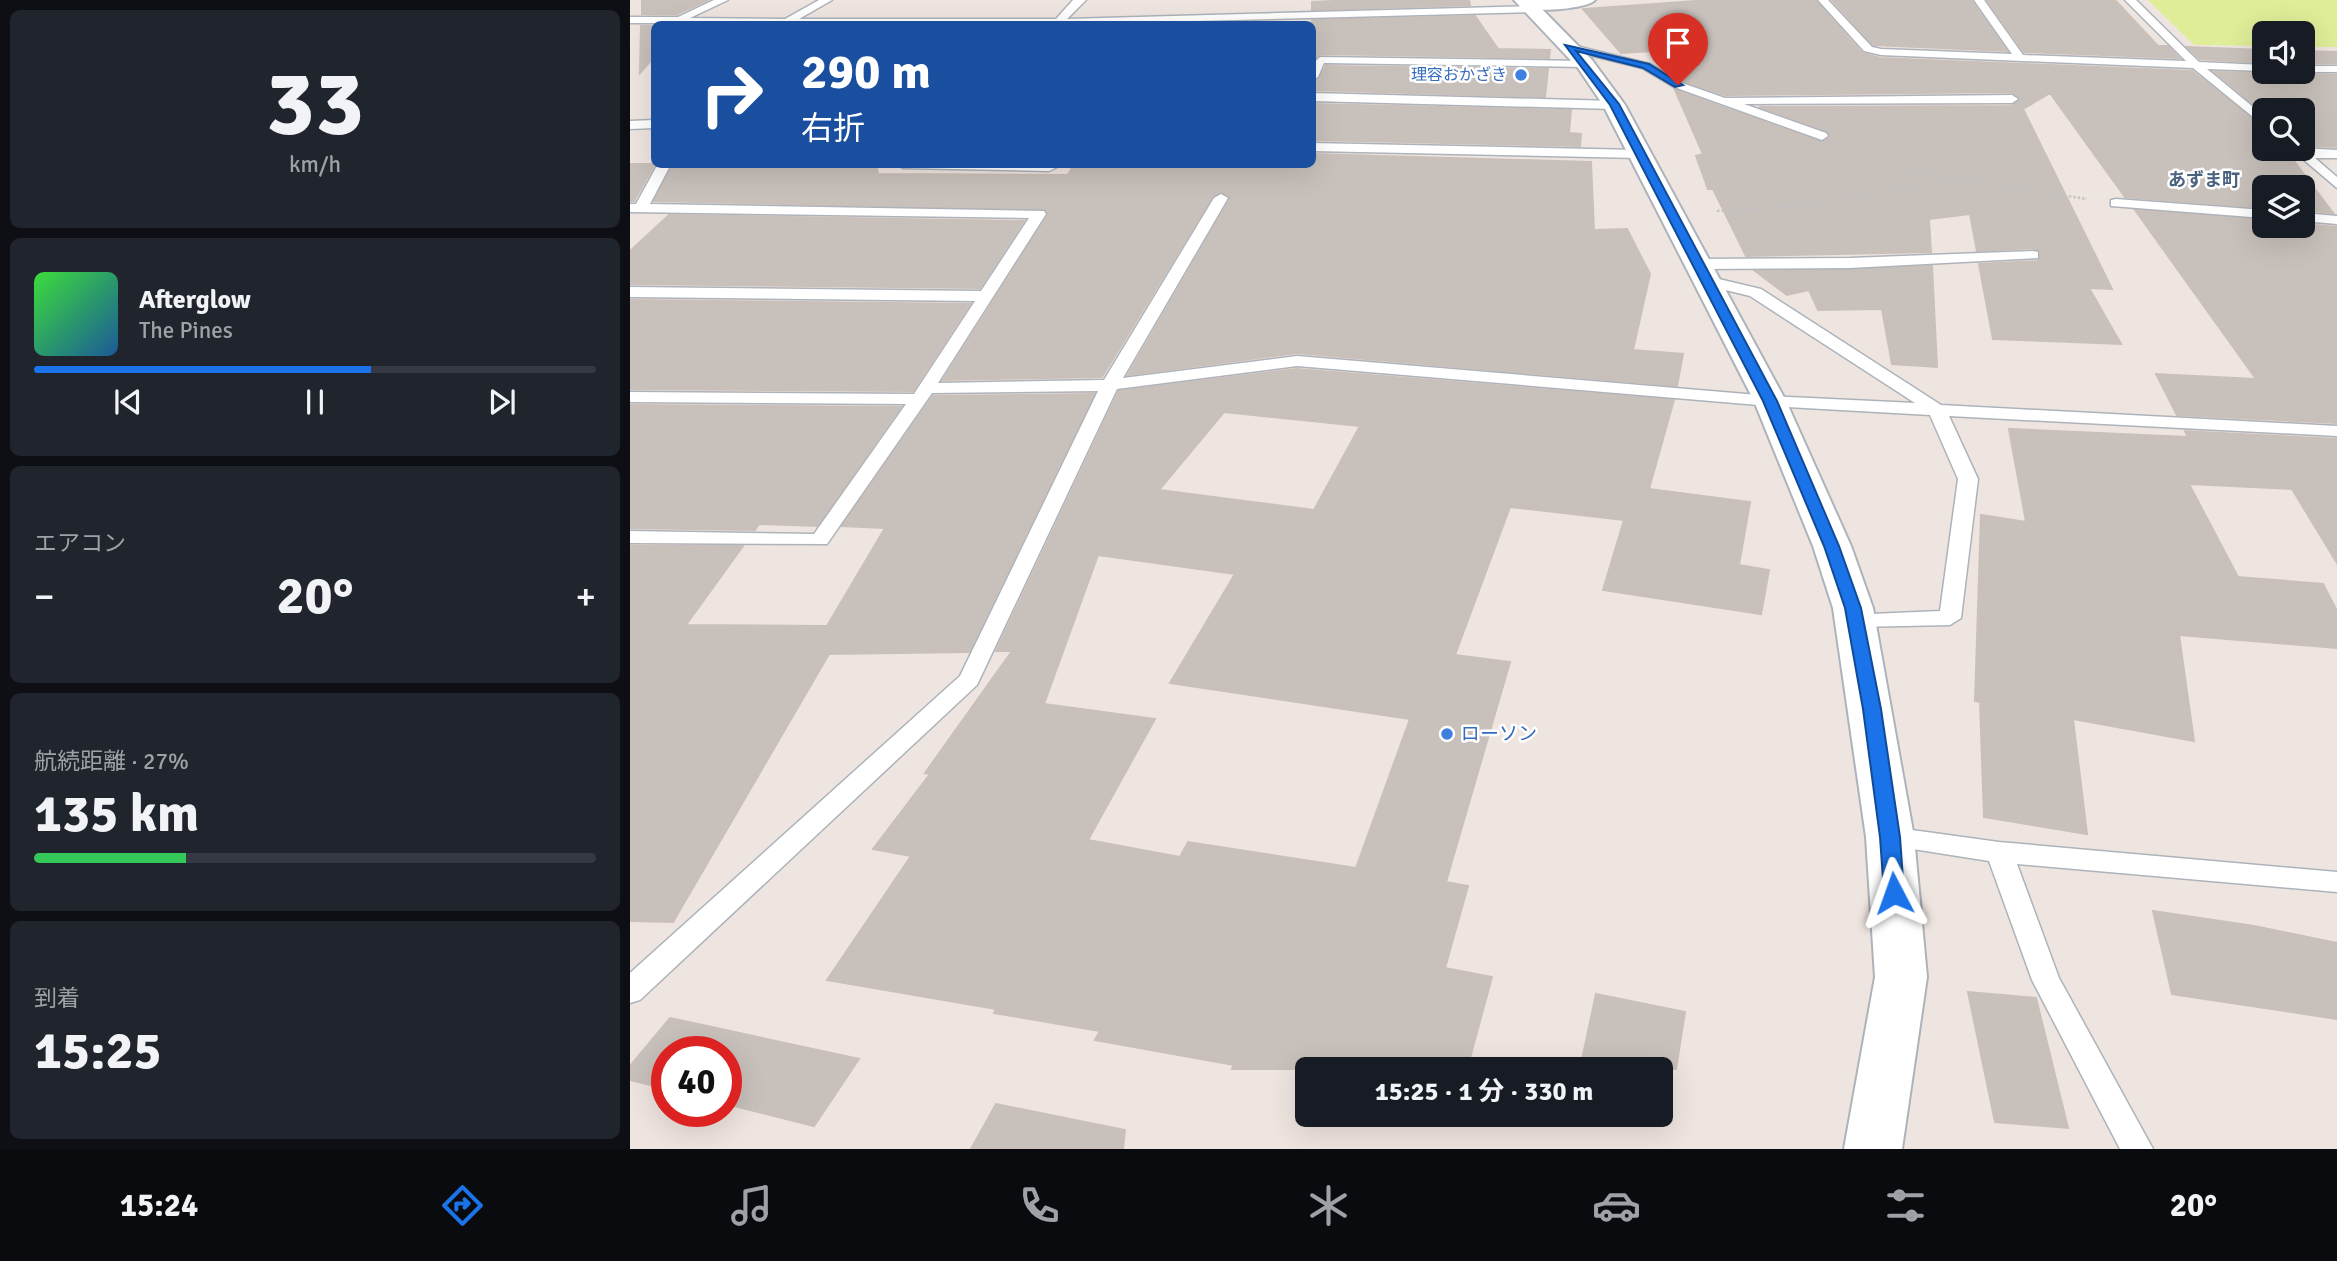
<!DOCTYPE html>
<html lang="ja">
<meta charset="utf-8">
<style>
:root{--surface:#171b24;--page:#20242c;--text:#f1f3f6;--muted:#9ea1a6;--line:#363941;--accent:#1a73e8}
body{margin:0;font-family:Signika,"Noto Sans JP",sans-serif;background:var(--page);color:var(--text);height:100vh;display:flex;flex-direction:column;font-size:26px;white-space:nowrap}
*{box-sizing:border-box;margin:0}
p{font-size:23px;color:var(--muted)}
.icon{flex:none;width:38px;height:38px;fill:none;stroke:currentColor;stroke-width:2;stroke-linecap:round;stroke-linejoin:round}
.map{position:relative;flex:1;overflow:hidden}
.drawer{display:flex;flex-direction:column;gap:10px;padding:10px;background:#0d0f14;width:630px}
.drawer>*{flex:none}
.hud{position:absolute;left:21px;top:21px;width:665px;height:147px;border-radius:10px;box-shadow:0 7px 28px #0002;background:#1a4fa0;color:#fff;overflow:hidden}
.controls{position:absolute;left:1622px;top:21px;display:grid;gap:14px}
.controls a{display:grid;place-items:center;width:63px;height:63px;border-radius:10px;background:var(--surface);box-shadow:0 7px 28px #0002;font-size:35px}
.speed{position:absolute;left:21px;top:1036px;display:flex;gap:14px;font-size:35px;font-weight:700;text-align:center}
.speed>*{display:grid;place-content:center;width:91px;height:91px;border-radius:50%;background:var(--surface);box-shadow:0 7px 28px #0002;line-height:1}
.speed .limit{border:10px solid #d22;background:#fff;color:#111}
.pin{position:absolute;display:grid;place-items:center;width:60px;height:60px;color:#fff;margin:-72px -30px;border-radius:50% 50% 50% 0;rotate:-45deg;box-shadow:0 0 7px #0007}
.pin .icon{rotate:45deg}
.me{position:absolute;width:77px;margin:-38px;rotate:356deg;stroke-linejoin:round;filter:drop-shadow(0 0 5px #0008)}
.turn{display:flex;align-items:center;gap:24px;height:147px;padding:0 35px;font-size:32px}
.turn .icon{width:91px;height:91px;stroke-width:2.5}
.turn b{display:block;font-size:49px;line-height:60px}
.big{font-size:52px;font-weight:700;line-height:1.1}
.drawer .tile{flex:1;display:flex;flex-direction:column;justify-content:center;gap:10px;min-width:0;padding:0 24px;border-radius:10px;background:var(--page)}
.drawer .dial{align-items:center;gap:0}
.dial b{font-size:91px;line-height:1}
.song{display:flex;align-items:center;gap:21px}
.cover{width:84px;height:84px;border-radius:10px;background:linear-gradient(135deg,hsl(120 70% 55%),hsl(210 70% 35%))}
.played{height:7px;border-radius:4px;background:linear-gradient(90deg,var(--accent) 60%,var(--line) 60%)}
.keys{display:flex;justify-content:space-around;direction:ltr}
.heat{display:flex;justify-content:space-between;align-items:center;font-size:38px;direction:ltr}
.charge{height:10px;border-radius:5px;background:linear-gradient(90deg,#34c759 27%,var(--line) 0)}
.trip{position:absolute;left:665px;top:1057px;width:378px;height:70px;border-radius:10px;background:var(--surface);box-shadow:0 7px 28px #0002;font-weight:700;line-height:70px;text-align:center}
.tab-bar{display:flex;height:112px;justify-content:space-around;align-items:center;background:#090b0e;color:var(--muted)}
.tab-bar .icon{width:49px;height:49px}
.tab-bar .current{color:var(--accent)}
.tab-bar b{font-size:32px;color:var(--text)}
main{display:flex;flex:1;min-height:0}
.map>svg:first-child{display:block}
</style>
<main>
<section class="drawer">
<div class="tile dial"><b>33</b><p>km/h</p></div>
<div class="tile">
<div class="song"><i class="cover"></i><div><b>Afterglow</b><p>The Pines</p></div></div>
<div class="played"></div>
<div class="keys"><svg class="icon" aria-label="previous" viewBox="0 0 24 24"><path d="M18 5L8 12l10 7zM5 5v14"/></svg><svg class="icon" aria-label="pause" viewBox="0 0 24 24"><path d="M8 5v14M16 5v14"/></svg><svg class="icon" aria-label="next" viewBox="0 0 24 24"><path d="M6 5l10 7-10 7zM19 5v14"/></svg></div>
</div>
<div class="tile"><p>エアコン</p>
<div class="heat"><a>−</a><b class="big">20°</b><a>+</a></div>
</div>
<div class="tile"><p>航続距離 · 27%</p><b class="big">135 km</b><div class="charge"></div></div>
<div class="tile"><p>到着</p><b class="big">15:25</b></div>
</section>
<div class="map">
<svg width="1707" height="1149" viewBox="0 0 1707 1149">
<rect width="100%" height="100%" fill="#efe5e0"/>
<path fill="#dfed98" d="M 1518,0 L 1707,0 L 1707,47 L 1673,47 L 1673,33 L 1634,33 L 1634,46 L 1564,45 Z"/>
<path fill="#c8c0bb" stroke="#cbc0b9" stroke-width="2" fill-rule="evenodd" d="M 12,0 L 78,0 L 47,14 L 12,14 Z
M 725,0 L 839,0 L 840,5 L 682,10 L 682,2 Z
M 1080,0 L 1185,0 L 1232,53 L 1250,58 L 1562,71 L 1634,128 L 1634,149 L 1655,149 L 1703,213 L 1673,210 L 1673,187 L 1634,187 L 1634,208 L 1495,197 L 1420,93 L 1393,109 L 1482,289 L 1459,288 L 1491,344 L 1363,339 L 1349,264 L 1408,261 L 1411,252 L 1403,248 L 1347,251 L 1340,214 L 1299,219 L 1301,252 L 1116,256 L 1083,189 L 1078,189 L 1066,156 L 1073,154 L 1045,90 L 1191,142 L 1201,137 L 1197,131 L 1129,107 L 1382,106 L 1390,98 L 1382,92 L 1095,95 L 1053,81 L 1033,69 L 1023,51 L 991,53 L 953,9 Z
M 1202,0 L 1341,0 L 1377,51 L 1243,45 Z
M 1357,0 L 1485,0 L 1528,46 L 1538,46 L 1549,58 L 1394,52 Z
M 845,16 L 868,49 L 920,50 L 919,58 L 690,54 L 682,60 L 682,20 Z
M 11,26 L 24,26 L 24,57 L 10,73 Z
M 1557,47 L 1634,50 L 1634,63 L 1570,59 Z
M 1673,51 L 1707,52 L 1707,63 L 1673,63 Z
M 696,66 L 918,69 L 915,97 L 682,90 L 682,82 L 690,78 Z
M 1585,72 L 1707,75 L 1707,147 L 1673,145 L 1673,110 L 1634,110 L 1634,113 Z
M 682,104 L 941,110 L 939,133 L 951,134 L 950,146 L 682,140 Z
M 682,154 L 961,162 L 964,230 L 997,229 L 1020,274 L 1003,350 L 1053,354 L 1047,386 L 667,353 L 498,375 L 600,199 L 592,192 L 582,197 L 472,377 L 313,380 L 418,215 L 416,210 L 24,201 L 43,164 L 246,164 L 248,174 L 438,175 L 444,164 L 682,164 Z
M 0,164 L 25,164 L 4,201 L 0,201 Z
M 1505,210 L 1634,220 L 1634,226 L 1673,224 L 1707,227 L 1707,423 L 1547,415 L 1526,374 L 1626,379 Z
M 39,215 L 394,221 L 350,288 L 0,284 L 0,251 Z
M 1302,266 L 1307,367 L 1262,364 L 1252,309 L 1188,310 L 1179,290 L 1157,295 L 1125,271 Z
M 0,300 L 340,304 L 283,391 L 0,389 Z
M 667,369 L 1044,400 L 1019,489 L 1120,502 L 1109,565 L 1139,570 L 1131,614 L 973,590 L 994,520 L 880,507 L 825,655 L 880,662 L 816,882 L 838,886 L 815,968 L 862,977 L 837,1069 L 602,1069 L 604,1065 L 465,1040 L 470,1031 L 364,1013 L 366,1009 L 197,980 L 281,856 L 243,849 L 300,774 L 295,773 L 382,651 L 366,651 L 489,391 ZM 594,412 L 730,426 L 684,510 L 529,490 ZM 468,555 L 605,574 L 540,683 L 780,719 L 726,868 L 558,842 L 550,857 L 458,840 L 525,719 L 414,704 Z
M 464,394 L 339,652 L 199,654 L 43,922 L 0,921 L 0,546 L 113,546 L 56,625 L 197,626 L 255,528 L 212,526 L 303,396 Z
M 0,405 L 271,407 L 187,526 L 129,524 L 125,530 L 0,528 Z
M 1379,429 L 1558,437 L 1555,431 L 1707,439 L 1707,563 L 1662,489 L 1559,484 L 1608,577 L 1693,584 L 1707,611 L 1707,648 L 1549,635 L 1564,741 L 1443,719 L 1457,834 L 1354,817 L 1350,702 L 1345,701 L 1351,515 L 1396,522 Z
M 1523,911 L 1624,926 L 1707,943 L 1707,1019 L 1542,994 Z
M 1338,992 L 1406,998 L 1438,1128 L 1365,1122 Z
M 966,994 L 1055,1012 L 1046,1069 L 950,1069 Z
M 40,1018 L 229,1059 L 184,1126 L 96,1104 L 96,1052 L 37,1052 L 37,1089 L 0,1080 L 0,1066 Z
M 366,1104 L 495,1130 L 493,1149 L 341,1149 Z"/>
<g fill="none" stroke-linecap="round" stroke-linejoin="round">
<g stroke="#adb3ba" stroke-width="3">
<path id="lane" d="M 84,0 L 98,0 L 60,18 L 155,19 L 189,0 L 202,0 L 169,19 L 426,19 L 443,0 L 456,0 L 437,19 L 903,6 L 908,9 L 903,12 L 452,24 L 0,23 L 0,17 L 48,17 Z
M 1188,0 L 1198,0 L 1242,47 L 1251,49 L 1382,54 L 1344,0 L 1354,0 L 1393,55 L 1556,61 L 1495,0 L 1506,0 L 1569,62 L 1634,65 L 1634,71 L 1577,69 L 1634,116 L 1634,126 L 1563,68 L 1251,55 L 1234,51 Z
M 938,44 L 1020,64 L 1052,83 L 1095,98 L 1382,95 L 1388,99 L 1382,103 L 1114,104 L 1196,133 L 1198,136 L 1192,140 L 1044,87 L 1012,68 L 934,49 L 933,47 Z
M 690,57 L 955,61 L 961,64 L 955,67 L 694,63 L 688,77 L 682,80 L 682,64 Z
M 1673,66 L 1707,66 L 1707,72 L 1670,72 Z
M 682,93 L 984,101 L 990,105 L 984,109 L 682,101 Z
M 24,120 L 24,128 L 0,129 L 0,121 Z
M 682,143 L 1008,150 L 1014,154 L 1008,158 L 682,151 Z
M 1673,148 L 1707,150 L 1707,158 L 1685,158 L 1707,177 L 1707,188 L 1661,149 Z
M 28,164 L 41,164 L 20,204 L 414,211 L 416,214 L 308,383 L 474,380 L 584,198 L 591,194 L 598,198 L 493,378 L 667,356 L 1140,396 L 1285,403 L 1120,296 L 1071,284 L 1068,281 L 1076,276 L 1131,289 L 1311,405 L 1707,426 L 1707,436 L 1319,416 L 1348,479 L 1331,618 L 1320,625 L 1225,627 L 1217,625 L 1214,620 L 1217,615 L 1310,611 L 1328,479 L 1300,415 L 1140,406 L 667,366 L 487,389 L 347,685 L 10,1000 L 0,1003 L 0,973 L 330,676 L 468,391 L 302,393 L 197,544 L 0,543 L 0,531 L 184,534 L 276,404 L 0,402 L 0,392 L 284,394 L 345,301 L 0,297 L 0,287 L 351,291 L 399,218 L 0,212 L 0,204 L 6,204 Z
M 267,164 L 433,164 L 419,171 L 273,168 Z
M 1486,199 L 1634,210 L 1634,218 L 1481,206 L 1481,200 Z
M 1673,213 L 1707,216 L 1707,224 L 1673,221 Z
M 1403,251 L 1408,252 L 1408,258 L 1220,268 L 1067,269 L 1059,264 L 1067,259 L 1220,258 Z
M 1260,827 L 1369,842 L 1707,872 L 1707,892 L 1387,864 L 1429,978 L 1523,1149 L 1490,1149 L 1402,980 L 1359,861 L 1251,844 L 1247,837 L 1251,830 Z"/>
</g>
<g stroke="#adb3ba" stroke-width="4">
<path id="street" d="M 965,0 C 958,9 898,14 891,5 L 898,0 Z"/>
</g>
<g stroke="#adb3ba" stroke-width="4">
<path id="secondary" d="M 884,0 L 903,0 L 962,60 L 995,105 L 1156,401 L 1221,546 L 1243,608 L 1284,837 L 1297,977 L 1272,1149 L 1214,1149 L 1245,977 L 1236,837 L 1203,608 L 1183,546 L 1124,401 L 973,105 L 948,68 Z"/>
</g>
<path stroke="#c4c4c4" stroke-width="2.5" stroke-dasharray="2.5 2" stroke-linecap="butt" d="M 1273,169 L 1320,178
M 1087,211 L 1164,206 L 1324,179 L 1457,199"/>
<use href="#lane" fill="#fff" fill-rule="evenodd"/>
<use href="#street" fill="#fff" fill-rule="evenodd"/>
<use href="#secondary" fill="#fff" fill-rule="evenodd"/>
</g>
<path fill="#1a73e8" stroke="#114b97" stroke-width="2" d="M 935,45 L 1019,64 L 1053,85 L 1045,87 L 1013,68 L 946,51 L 989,104 L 1147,401 L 1209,546 L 1231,608 L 1251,709 L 1270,837 L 1274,893 L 1271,899 L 1257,899 L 1254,893 L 1250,837 L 1233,709 L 1215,608 L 1194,546 L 1133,401 L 980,105 Z"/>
<g fill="#3f7fe0" stroke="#fff" stroke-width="2.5">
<circle cx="891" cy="75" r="7"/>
<circle cx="817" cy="734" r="7"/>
</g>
<g text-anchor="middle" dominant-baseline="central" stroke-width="5" stroke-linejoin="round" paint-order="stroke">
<g font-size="16" fill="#366cbe" stroke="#fff" text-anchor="end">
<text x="877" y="75">理容おかざき</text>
</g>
<g font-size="18" font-weight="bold" fill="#4c6380" stroke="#fff">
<text x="1574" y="180">あずま町</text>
</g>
<g font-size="19" fill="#366cbe" stroke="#fff" text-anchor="start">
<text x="831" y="734">ローソン</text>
</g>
</g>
</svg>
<div class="controls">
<a><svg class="icon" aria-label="sound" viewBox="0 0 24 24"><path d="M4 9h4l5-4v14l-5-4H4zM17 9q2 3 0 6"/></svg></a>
<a><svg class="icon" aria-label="search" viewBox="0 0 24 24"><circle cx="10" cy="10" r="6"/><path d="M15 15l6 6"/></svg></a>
<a><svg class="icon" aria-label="layers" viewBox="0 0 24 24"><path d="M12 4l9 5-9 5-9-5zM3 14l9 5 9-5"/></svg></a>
</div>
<div class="speed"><div class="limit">40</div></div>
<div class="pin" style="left:1048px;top:85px;background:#d93025"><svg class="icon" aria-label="arrive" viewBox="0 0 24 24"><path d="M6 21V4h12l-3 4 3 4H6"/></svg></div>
<svg class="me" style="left:1264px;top:893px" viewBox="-20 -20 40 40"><path d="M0-17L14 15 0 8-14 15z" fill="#1a73e8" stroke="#fff" stroke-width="4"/></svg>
<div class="trip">15:25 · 1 分 · 330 m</div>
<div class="hud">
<div class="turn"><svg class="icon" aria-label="right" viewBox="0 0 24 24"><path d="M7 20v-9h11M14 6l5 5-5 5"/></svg><div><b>290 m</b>右折</div></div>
</div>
</div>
</main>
<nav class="tab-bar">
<b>15:24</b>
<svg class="icon current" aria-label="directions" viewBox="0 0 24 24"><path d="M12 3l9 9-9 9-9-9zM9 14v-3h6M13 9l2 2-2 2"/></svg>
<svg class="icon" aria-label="music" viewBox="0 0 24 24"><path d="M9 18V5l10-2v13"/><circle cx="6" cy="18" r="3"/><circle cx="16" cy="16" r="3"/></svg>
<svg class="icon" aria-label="phone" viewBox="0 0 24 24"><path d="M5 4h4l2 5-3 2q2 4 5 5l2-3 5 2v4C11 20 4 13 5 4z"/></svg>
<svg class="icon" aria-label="climate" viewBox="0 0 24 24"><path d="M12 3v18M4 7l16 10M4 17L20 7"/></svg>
<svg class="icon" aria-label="car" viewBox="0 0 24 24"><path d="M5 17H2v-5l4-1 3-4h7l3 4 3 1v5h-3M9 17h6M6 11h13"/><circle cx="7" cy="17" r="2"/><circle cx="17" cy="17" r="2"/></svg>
<svg class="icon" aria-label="filters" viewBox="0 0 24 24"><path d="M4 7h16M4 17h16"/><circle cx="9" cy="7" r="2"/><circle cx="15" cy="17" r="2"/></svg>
<b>20°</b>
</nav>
